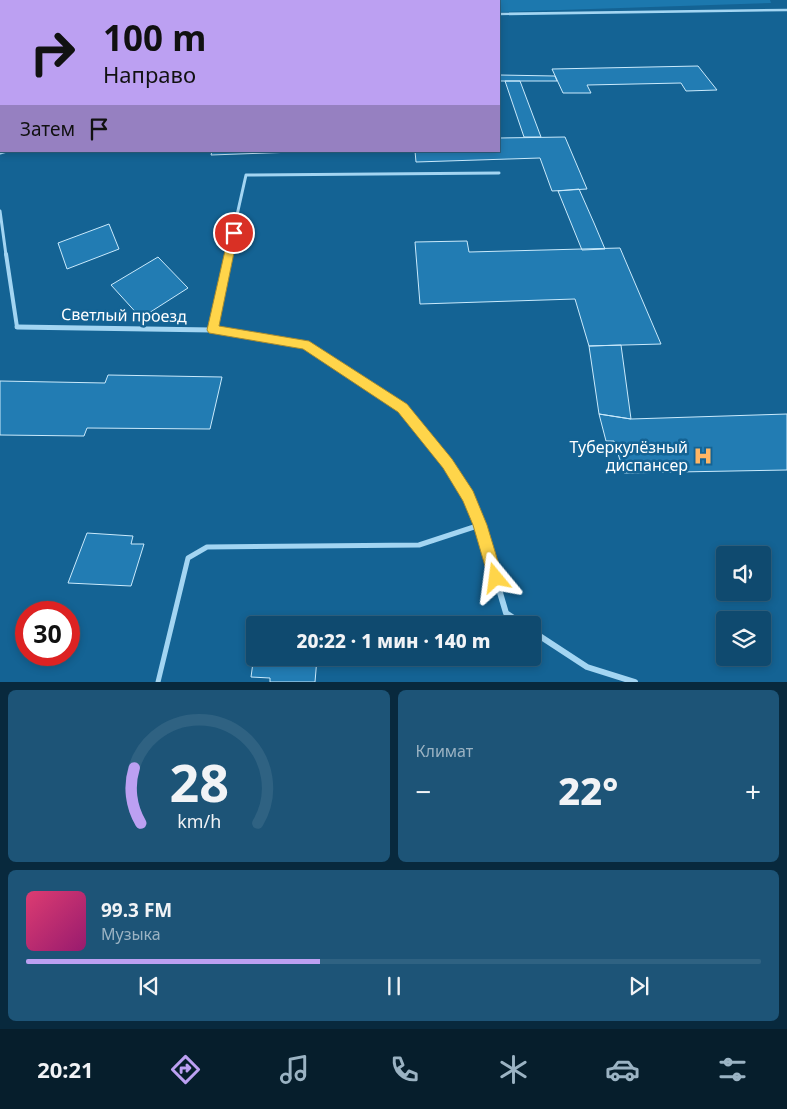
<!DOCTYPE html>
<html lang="ru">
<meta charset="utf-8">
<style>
:root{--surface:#0f4a6f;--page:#1d5477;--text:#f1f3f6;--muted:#9bb3c3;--line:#2f6282;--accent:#bca0f2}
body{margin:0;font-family:"Noto Sans",sans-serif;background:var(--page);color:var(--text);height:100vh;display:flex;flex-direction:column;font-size:19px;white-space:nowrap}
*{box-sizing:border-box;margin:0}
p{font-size:16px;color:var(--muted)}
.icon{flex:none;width:28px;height:28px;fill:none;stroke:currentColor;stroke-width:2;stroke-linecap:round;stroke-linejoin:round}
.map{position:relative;height:682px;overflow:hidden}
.panel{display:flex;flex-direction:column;gap:8px;padding:8px;background:#08293d;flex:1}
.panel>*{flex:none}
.banner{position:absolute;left:0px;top:0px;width:500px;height:152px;box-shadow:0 2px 8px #0003,0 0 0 1px var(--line);background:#bca0f2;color:#111;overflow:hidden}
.buttons{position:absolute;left:716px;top:546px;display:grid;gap:10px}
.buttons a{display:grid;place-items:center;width:55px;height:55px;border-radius:5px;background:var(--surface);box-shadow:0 2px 8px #0003,0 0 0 1px var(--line);font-size:25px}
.speed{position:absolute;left:15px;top:601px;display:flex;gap:10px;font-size:25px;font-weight:700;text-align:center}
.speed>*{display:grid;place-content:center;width:65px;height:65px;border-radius:50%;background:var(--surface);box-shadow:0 2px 8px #0003,0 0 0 1px var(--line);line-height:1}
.speed .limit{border:8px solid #d22;background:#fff;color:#111}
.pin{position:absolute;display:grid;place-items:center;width:42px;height:42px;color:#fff;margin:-21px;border:2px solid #fff;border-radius:50%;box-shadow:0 1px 5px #0007}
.me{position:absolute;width:55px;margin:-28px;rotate:344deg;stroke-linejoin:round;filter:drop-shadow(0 0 4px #0008)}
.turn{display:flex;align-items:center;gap:18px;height:105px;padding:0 20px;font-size:22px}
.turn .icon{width:65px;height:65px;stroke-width:2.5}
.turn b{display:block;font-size:35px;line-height:42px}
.then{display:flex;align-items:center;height:48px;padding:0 20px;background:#0003;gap:10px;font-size:19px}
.big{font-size:38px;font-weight:800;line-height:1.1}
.panel .card{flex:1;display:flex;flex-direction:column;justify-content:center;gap:8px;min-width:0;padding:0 18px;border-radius:8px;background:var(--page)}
.panel .dial{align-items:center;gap:0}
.dial svg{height:130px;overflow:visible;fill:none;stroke:var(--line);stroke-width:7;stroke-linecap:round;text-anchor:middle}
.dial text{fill:var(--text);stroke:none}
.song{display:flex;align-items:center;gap:15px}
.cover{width:60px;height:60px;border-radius:8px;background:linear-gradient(135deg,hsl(340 70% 55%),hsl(320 70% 35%))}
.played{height:5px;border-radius:2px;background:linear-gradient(90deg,var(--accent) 40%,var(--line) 40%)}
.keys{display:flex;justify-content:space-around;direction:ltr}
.heat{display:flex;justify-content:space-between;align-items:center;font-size:28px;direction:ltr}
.panel .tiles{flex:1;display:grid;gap:8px;grid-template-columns:1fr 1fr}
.card:last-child{grid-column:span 2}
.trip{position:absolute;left:246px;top:616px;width:295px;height:50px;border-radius:5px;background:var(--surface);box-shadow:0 2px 8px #0003,0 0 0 1px var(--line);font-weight:800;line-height:50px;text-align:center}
.menu{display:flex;height:80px;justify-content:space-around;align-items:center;background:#061e2c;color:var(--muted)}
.menu .icon{width:35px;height:35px}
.menu .active{color:var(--accent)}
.menu b{font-size:22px;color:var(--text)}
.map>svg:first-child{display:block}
</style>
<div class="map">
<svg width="787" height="682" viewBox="0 0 787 682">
<rect width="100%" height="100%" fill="#146394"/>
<path fill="#1c78ae" d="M 0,0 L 770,0 L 771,3 L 499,12 L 499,1 L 1,1 L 0,28 Z"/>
<path fill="#227cb3" stroke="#caeafc" d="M 698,66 L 717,90 L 686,91 L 681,83 L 587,85 L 591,93 L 563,93 L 552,69 Z
M 499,75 L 555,76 L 557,81 L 499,81 Z
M 505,81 L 520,81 L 541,137 L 524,137 Z
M 565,137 L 587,189 L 552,191 L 540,158 L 416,162 L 415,151 L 499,151 L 499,138 Z
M 212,151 L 323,151 L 211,155 Z
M 579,189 L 594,223 L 605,249 L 582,250 L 558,191 Z
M 109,224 L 119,249 L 67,269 L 58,243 Z
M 467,241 L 469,252 L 620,248 L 661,344 L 589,346 L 575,299 L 420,304 L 415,242 Z
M 158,257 L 188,288 L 141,318 L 111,285 Z
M 621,345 L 631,419 L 599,414 L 589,346 Z
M 108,375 L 222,377 L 210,429 L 87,428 L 84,436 L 0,435 L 0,381 L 105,383 Z
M 599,414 L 631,419 L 787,414 L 787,470 L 624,473 L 614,441 L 606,441 Z
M 87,533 L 133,536 L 131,544 L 144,544 L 131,586 L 68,583 Z
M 259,622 L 320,624 L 259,625 Z
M 255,648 L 255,658 L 317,658 L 315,682 L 270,682 L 270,678 L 251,677 Z"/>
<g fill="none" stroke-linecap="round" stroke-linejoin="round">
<path stroke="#a3d5f2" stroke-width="2.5" d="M 499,14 L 787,10"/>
<path stroke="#a3d5f2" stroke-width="3" d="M 0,153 L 7,151
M 0,211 L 6,255
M 228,255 L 246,175 L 499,173"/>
<path stroke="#a3d5f2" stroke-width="4" d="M 6,254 L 17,327
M 212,330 L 229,254"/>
<path stroke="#a3d5f2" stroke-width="5" d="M 158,682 L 188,558 L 207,547 L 419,545 L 480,525"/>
<path stroke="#a3d5f2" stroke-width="5" d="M 17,327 L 212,330 L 305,344 L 402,408 L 430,441"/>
<path stroke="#a3d5f2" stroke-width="6" d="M 428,440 L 448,463 L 468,496 L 480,525 L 506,613 L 524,625
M 532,631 L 587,667 L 635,682"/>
</g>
<path fill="#ffd54a" stroke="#a68a30" d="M 234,230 L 238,233 L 219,326 L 309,341 L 407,404 L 452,459 L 473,491 L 487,525 L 503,578 L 501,583 L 496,585 L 490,583 L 473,525 L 463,501 L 443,468 L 398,412 L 303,349 L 209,333 L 207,330 L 229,233 Z"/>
<defs>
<g id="hospital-bare" transform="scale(1.5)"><path d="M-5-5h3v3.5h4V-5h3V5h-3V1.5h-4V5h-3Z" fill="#ffb664" stroke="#146394" stroke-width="2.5" paint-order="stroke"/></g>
</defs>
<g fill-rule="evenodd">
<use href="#hospital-bare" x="703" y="456"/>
</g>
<g text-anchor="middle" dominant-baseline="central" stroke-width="5" stroke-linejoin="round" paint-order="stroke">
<g font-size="16" fill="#fff" stroke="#146394">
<text transform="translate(124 315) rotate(1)">Светлый проезд</text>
</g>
<g font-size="16" fill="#fff" stroke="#146394" text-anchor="end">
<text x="688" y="447">Туберкулёзный<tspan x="688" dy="18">диспансер</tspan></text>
</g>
</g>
</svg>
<div class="buttons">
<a><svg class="icon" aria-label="sound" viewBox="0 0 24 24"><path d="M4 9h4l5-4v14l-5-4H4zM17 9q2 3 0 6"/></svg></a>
<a><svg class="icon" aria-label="layers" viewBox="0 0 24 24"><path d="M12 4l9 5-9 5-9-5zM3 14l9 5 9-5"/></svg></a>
</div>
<div class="speed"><div class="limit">30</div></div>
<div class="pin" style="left:234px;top:233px;background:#d93025"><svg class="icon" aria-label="arrive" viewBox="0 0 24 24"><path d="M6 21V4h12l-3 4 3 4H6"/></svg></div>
<svg class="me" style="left:496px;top:578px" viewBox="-20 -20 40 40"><path d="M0-17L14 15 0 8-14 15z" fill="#ffd54a" stroke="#fff" stroke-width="4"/></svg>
<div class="trip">20:22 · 1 мин · 140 m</div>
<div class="banner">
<div class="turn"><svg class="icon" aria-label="right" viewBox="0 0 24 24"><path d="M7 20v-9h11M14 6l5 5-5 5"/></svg><div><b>100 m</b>Направо</div></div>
<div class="then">Затем<svg class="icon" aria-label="arrive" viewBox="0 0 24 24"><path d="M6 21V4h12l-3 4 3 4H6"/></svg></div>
</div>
</div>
<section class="panel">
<div class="tiles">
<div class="card dial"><svg viewBox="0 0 100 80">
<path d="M14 69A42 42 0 1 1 86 69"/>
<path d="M14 69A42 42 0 0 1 10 35" stroke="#bca0f2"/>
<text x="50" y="56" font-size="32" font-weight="700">28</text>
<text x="50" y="72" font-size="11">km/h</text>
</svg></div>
<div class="card"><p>Климат</p>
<div class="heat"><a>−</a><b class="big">22°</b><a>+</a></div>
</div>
<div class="card">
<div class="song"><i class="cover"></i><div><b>99.3 FM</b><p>Музыка</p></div></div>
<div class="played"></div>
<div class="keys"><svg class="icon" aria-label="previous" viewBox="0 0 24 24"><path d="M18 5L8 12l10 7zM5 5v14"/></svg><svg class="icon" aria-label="pause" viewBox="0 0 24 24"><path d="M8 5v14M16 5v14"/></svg><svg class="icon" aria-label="next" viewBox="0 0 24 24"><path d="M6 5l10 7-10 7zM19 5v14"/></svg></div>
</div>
</div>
</section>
<nav class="menu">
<b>20:21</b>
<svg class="icon active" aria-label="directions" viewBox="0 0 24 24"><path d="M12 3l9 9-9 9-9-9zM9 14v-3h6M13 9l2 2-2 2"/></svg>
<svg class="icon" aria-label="music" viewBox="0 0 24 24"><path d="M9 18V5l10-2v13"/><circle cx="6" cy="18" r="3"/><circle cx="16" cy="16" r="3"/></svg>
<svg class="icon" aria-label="phone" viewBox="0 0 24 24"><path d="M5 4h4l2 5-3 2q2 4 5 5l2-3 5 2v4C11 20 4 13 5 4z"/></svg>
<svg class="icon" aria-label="climate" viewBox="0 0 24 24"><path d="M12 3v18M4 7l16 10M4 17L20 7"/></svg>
<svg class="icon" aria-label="car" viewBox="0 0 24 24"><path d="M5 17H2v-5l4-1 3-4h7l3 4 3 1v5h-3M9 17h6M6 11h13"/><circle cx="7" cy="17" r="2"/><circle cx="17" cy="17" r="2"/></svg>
<svg class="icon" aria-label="filters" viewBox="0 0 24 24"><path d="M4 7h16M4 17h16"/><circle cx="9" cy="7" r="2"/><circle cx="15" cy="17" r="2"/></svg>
</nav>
